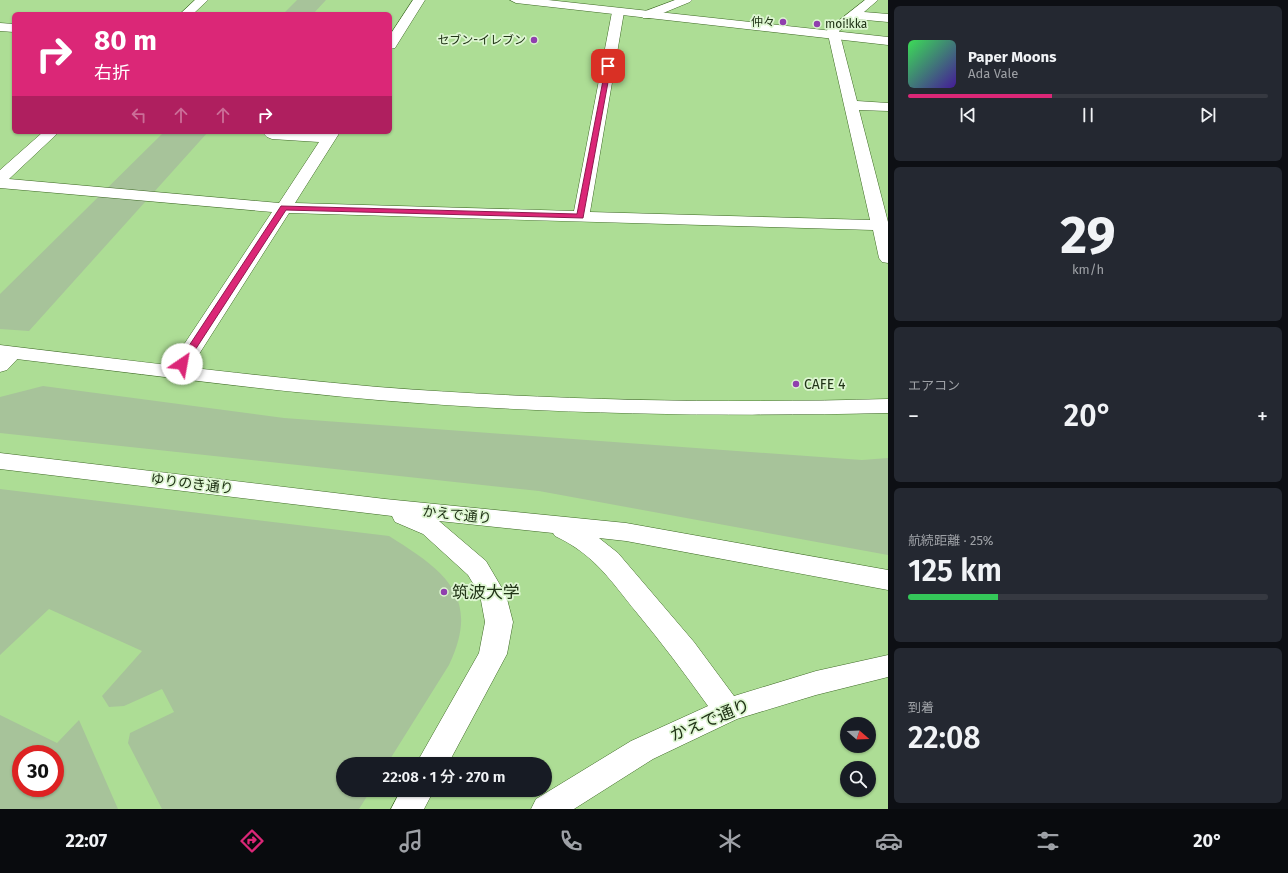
<!DOCTYPE html>
<html lang="ja">
<meta charset="utf-8">
<style>
:root{--surface:#171b24;--page:#242831;--text:#f1f3f6;--muted:#9ea1a6;--line:#363941;--accent:#db2777}
body{margin:0;font-family:"Fira Sans","Noto Sans JP",sans-serif;background:var(--page);color:var(--text);height:100vh;display:flex;flex-direction:column;font-size:15px;white-space:nowrap}
*{box-sizing:border-box;margin:0}
p{font-size:13px;color:var(--muted)}
.icon{flex:none;width:22px;height:22px;fill:none;stroke:currentColor;stroke-width:2;stroke-linecap:round;stroke-linejoin:round}
.map{position:relative;flex:1;overflow:hidden}
.drawer{display:flex;flex-direction:column;gap:6px;padding:6px;background:#0d0f14;width:400px}
.drawer>*{flex:none}
.guide{position:absolute;left:12px;top:12px;width:380px;height:122px;border-radius:6px;box-shadow:0 1px 3px #0004;background:#db2777;color:#fff;overflow:hidden}
.needle{width:26px;rotate:109deg}
.fabs{position:absolute;left:840px;top:717px;display:grid;gap:8px}
.fabs a{display:grid;place-items:center;width:36px;height:36px;border-radius:50%;background:var(--surface);box-shadow:0 1px 3px #0004;font-size:20px}
.speed{position:absolute;left:12px;top:745px;display:flex;gap:8px;font-size:20px;font-weight:700;text-align:center}
.speed>*{display:grid;place-content:center;width:52px;height:52px;border-radius:50%;background:var(--surface);box-shadow:0 1px 3px #0004;line-height:1}
.speed .limit{border:6px solid #d22;background:#fff;color:#111}
.pin{position:absolute;display:grid;place-items:center;width:34px;height:34px;color:#fff;margin:-17px;border-radius:8px;box-shadow:0 2px 6px #0006}
.me{position:absolute;width:44px;margin:-22px;rotate:33deg;stroke-linejoin:round;filter:drop-shadow(0 0 3px #0008)}
.turn{display:flex;align-items:center;gap:14px;height:84px;padding:0 16px;font-size:18px}
.turn .icon{width:52px;height:52px;stroke-width:2.5}
.turn b{display:block;font-size:28px;line-height:34px}
.lanes{display:flex;align-items:center;height:38px;padding:0 16px;background:#0003;justify-content:center;gap:20px;direction:ltr}
.lanes .off{opacity:.35}
.big{font-size:30px;font-weight:600;line-height:1.1}
.drawer .card{flex:1;display:flex;flex-direction:column;justify-content:center;gap:6px;min-width:0;padding:0 14px;border-radius:6px;background:var(--page)}
.drawer .dial{align-items:center;gap:0}
.dial b{font-size:52px;line-height:1}
.song{display:flex;align-items:center;gap:12px}
.cover{width:48px;height:48px;border-radius:6px;background:linear-gradient(135deg,hsl(130 70% 55%),hsl(260 70% 35%))}
.played{height:4px;border-radius:2px;background:linear-gradient(90deg,var(--accent) 40%,var(--line) 40%)}
.keys{display:flex;justify-content:space-around;direction:ltr}
.heat{display:flex;justify-content:space-between;align-items:center;font-size:22px;direction:ltr}
.charge{height:6px;border-radius:3px;background:linear-gradient(90deg,#34c759 25%,var(--line) 0)}
.trip{position:absolute;left:336px;top:757px;width:216px;height:40px;border-radius:20px;background:var(--surface);box-shadow:0 1px 3px #0004;font-weight:600;line-height:40px;text-align:center}
.tab-bar{display:flex;height:64px;justify-content:space-around;align-items:center;background:#090b0e;color:var(--muted)}
.tab-bar .icon{width:28px;height:28px}
.tab-bar .current{color:var(--accent)}
.tab-bar b{font-size:18px;color:var(--text)}
main{display:flex;flex:1;min-height:0}
.map>svg:first-child{display:block}
</style>
<main>
<div class="map">
<svg width="888" height="809" viewBox="0 0 888 809">
<rect width="100%" height="100%" fill="#addd95"/>
<path fill="#a7c39a" fill-rule="evenodd" d="M 297,0 L 326,0 L 313,14 L 283,14 Z
M 164,132 L 208,132 L 29,331 L 0,329 L 0,294 Z
M 43,386 L 284,418 L 862,460 L 888,458 L 888,555 L 539,491 L 0,433 L 0,397 Z
M 0,489 L 389,536 C 443,570 482,596 449,665 L 387,764 L 343,764 L 343,790 L 371,790 L 359,809 L 162,809 L 128,743 L 130,733 L 174,712 L 162,689 L 124,706 L 109,707 L 102,696 L 142,651 L 49,609 L 0,655 Z
M 0,715 L 57,743 L 79,720 L 118,809 L 0,809 ZM 21,754 L 55,754 L 55,788 L 21,788 Z"/>
<g fill="none" stroke-linecap="round" stroke-linejoin="round">
<g stroke="#3e6925" stroke-width="1">
<path id="street" d="M 195,0 L 208,0 L 193,14 L 180,14 Z
M 413,0 L 425,0 L 395,48 L 390,49 L 390,35 Z
M 675,0 L 692,0 L 690,2 L 651,18 L 643,18 L 641,15 L 643,12 Z
M 865,0 L 878,0 L 864,12 L 888,14 L 888,22 L 855,19 L 839,31 L 857,101 L 888,103 L 888,111 L 859,110 L 888,222 L 888,263 L 882,262 L 879,258 L 873,230 L 289,213 L 187,373 L 183,377 L 176,379 L 169,377 L 165,373 L 272,212 L 0,188 L 0,170 L 43,132 L 59,132 L 9,179 L 279,203 L 319,142 L 272,139 L 267,137 L 264,134 L 266,132 L 340,132 L 295,203 L 574,211 L 612,12 L 618,8 L 624,12 L 590,212 L 870,220 L 827,30 Z
M 0,23 L 14,24 L 14,32 L 0,31 Z
M 13,347 L 20,349 L 23,353 L 7,370 L 0,372 L 0,354 L 6,349 Z"/>
</g>
<g stroke="#3e6925" stroke-width="1">
<path id="secondary" d="M 510,0 L 548,0 L 888,37 L 888,45 L 516,3 Z
M 0,345 C 126,360 252,376 378,387 C 548,400 718,404 888,399 L 888,413 C 718,417 547,414 378,400 C 252,389 126,372 0,357 Z
M 0,453 L 385,499 L 626,523 L 888,570 L 888,590 L 626,541 L 599,538 L 618,553 L 694,642 L 734,696 L 816,671 L 888,655 L 888,677 L 816,695 L 737,719 L 653,759 L 574,809 L 531,809 L 536,799 L 631,741 L 708,706 C 685,674 662,643 637,613 C 610,580 595,555 555,536 L 553,533 L 439,521 L 486,561 L 506,595 L 513,622 L 507,654 L 448,764 L 416,764 L 479,653 L 485,622 L 480,595 L 468,575 L 423,534 L 395,522 L 392,516 L 0,469 Z
M 401,790 L 434,790 L 424,809 L 391,809 Z"/>
</g>
<use href="#street" fill="#fff" fill-rule="evenodd"/>
<use href="#secondary" fill="#fff" fill-rule="evenodd"/>
</g>
<path fill="#db2777" stroke="#8e194d" d="M 606,65 L 611,66 L 583,218 L 286,210 L 186,364 L 185,366 L 179,366 L 177,364 L 281,206 L 577,214 Z"/>
<g fill="#903fae" stroke="#def6d2" stroke-width="1.5">
<circle cx="783" cy="22" r="4"/>
<circle cx="817" cy="24" r="4"/>
<circle cx="534" cy="40" r="4"/>
<circle cx="796" cy="384" r="4"/>
<circle cx="444" cy="592" r="4"/>
</g>
<g text-anchor="middle" dominant-baseline="central" stroke-width="3.5" stroke-linejoin="round" paint-order="stroke">
<g font-size="12" fill="#213417" stroke="#def6d2" text-anchor="end">
<text x="775" y="22">仲々</text>
<text x="825" y="24" text-anchor="start">moi!kka</text>
<text x="526" y="40">セブン-イレブン</text>
</g>
<g font-size="14" fill="#213417" stroke="#def6d2" text-anchor="start">
<text x="804" y="384">CAFE 4</text>
</g>
<g font-size="14" fill="#213417" stroke="#def6d2">
<text transform="translate(192 484) rotate(7)">ゆりのき通り</text>
<text transform="translate(457 515) rotate(6)">かえで通り</text>
</g>
<g font-size="17" fill="#213417" stroke="#def6d2" text-anchor="start">
<text x="452" y="592">筑波大学</text>
</g>
<g font-size="17" fill="#213417" stroke="#def6d2">
<text transform="translate(710 720) rotate(-22)">かえで通り</text>
</g>
</g>
</svg>
<div class="fabs">
<a><svg class="needle" viewBox="-14 -14 28 28"><path d="M0-13l5 13h-10z" fill="#e53935"/><path d="M0 13l5-13h-10z" fill="#9ea1a6"/></svg></a>
<a><svg class="icon" aria-label="search" viewBox="0 0 24 24"><circle cx="10" cy="10" r="6"/><path d="M15 15l6 6"/></svg></a>
</div>
<div class="speed"><div class="limit">30</div></div>
<div class="pin" style="left:608px;top:66px;background:#d93025"><svg class="icon" aria-label="arrive" viewBox="0 0 24 24"><path d="M6 21V4h12l-3 4 3 4H6"/></svg></div>
<svg class="me" style="left:182px;top:364px" viewBox="-20 -20 40 40"><circle r="19" fill="#fff"/><path d="M0-13L10 11 0 6-10 11z" fill="#db2777"/></svg>
<div class="trip">22:08 · 1 分 · 270 m</div>
<div class="guide">
<div class="turn"><svg class="icon" aria-label="right" viewBox="0 0 24 24"><path d="M7 20v-9h11M14 6l5 5-5 5"/></svg><div><b>80 m</b>右折</div></div>
<div class="lanes"><svg class="icon off" aria-label="left" viewBox="0 0 24 24"><path d="M17 20v-9H6M10 6l-5 5 5 5"/></svg><svg class="icon off" aria-label="ahead" viewBox="0 0 24 24"><path d="M12 20V5M6 11l6-6 6 6"/></svg><svg class="icon off" aria-label="ahead" viewBox="0 0 24 24"><path d="M12 20V5M6 11l6-6 6 6"/></svg><svg class="icon" aria-label="right" viewBox="0 0 24 24"><path d="M7 20v-9h11M14 6l5 5-5 5"/></svg></div>
</div>
</div>
<section class="drawer">
<div class="card">
<div class="song"><i class="cover"></i><div><b>Paper Moons</b><p>Ada Vale</p></div></div>
<div class="played"></div>
<div class="keys"><svg class="icon" aria-label="previous" viewBox="0 0 24 24"><path d="M18 5L8 12l10 7zM5 5v14"/></svg><svg class="icon" aria-label="pause" viewBox="0 0 24 24"><path d="M8 5v14M16 5v14"/></svg><svg class="icon" aria-label="next" viewBox="0 0 24 24"><path d="M6 5l10 7-10 7zM19 5v14"/></svg></div>
</div>
<div class="card dial"><b>29</b><p>km/h</p></div>
<div class="card"><p>エアコン</p>
<div class="heat"><a>−</a><b class="big">20°</b><a>+</a></div>
</div>
<div class="card"><p>航続距離 · 25%</p><b class="big">125 km</b><div class="charge"></div></div>
<div class="card"><p>到着</p><b class="big">22:08</b></div>
</section>
</main>
<nav class="tab-bar">
<b>22:07</b>
<svg class="icon current" aria-label="directions" viewBox="0 0 24 24"><path d="M12 3l9 9-9 9-9-9zM9 14v-3h6M13 9l2 2-2 2"/></svg>
<svg class="icon" aria-label="music" viewBox="0 0 24 24"><path d="M9 18V5l10-2v13"/><circle cx="6" cy="18" r="3"/><circle cx="16" cy="16" r="3"/></svg>
<svg class="icon" aria-label="phone" viewBox="0 0 24 24"><path d="M5 4h4l2 5-3 2q2 4 5 5l2-3 5 2v4C11 20 4 13 5 4z"/></svg>
<svg class="icon" aria-label="climate" viewBox="0 0 24 24"><path d="M12 3v18M4 7l16 10M4 17L20 7"/></svg>
<svg class="icon" aria-label="car" viewBox="0 0 24 24"><path d="M5 17H2v-5l4-1 3-4h7l3 4 3 1v5h-3M9 17h6M6 11h13"/><circle cx="7" cy="17" r="2"/><circle cx="17" cy="17" r="2"/></svg>
<svg class="icon" aria-label="filters" viewBox="0 0 24 24"><path d="M4 7h16M4 17h16"/><circle cx="9" cy="7" r="2"/><circle cx="15" cy="17" r="2"/></svg>
<b>20°</b>
</nav>
